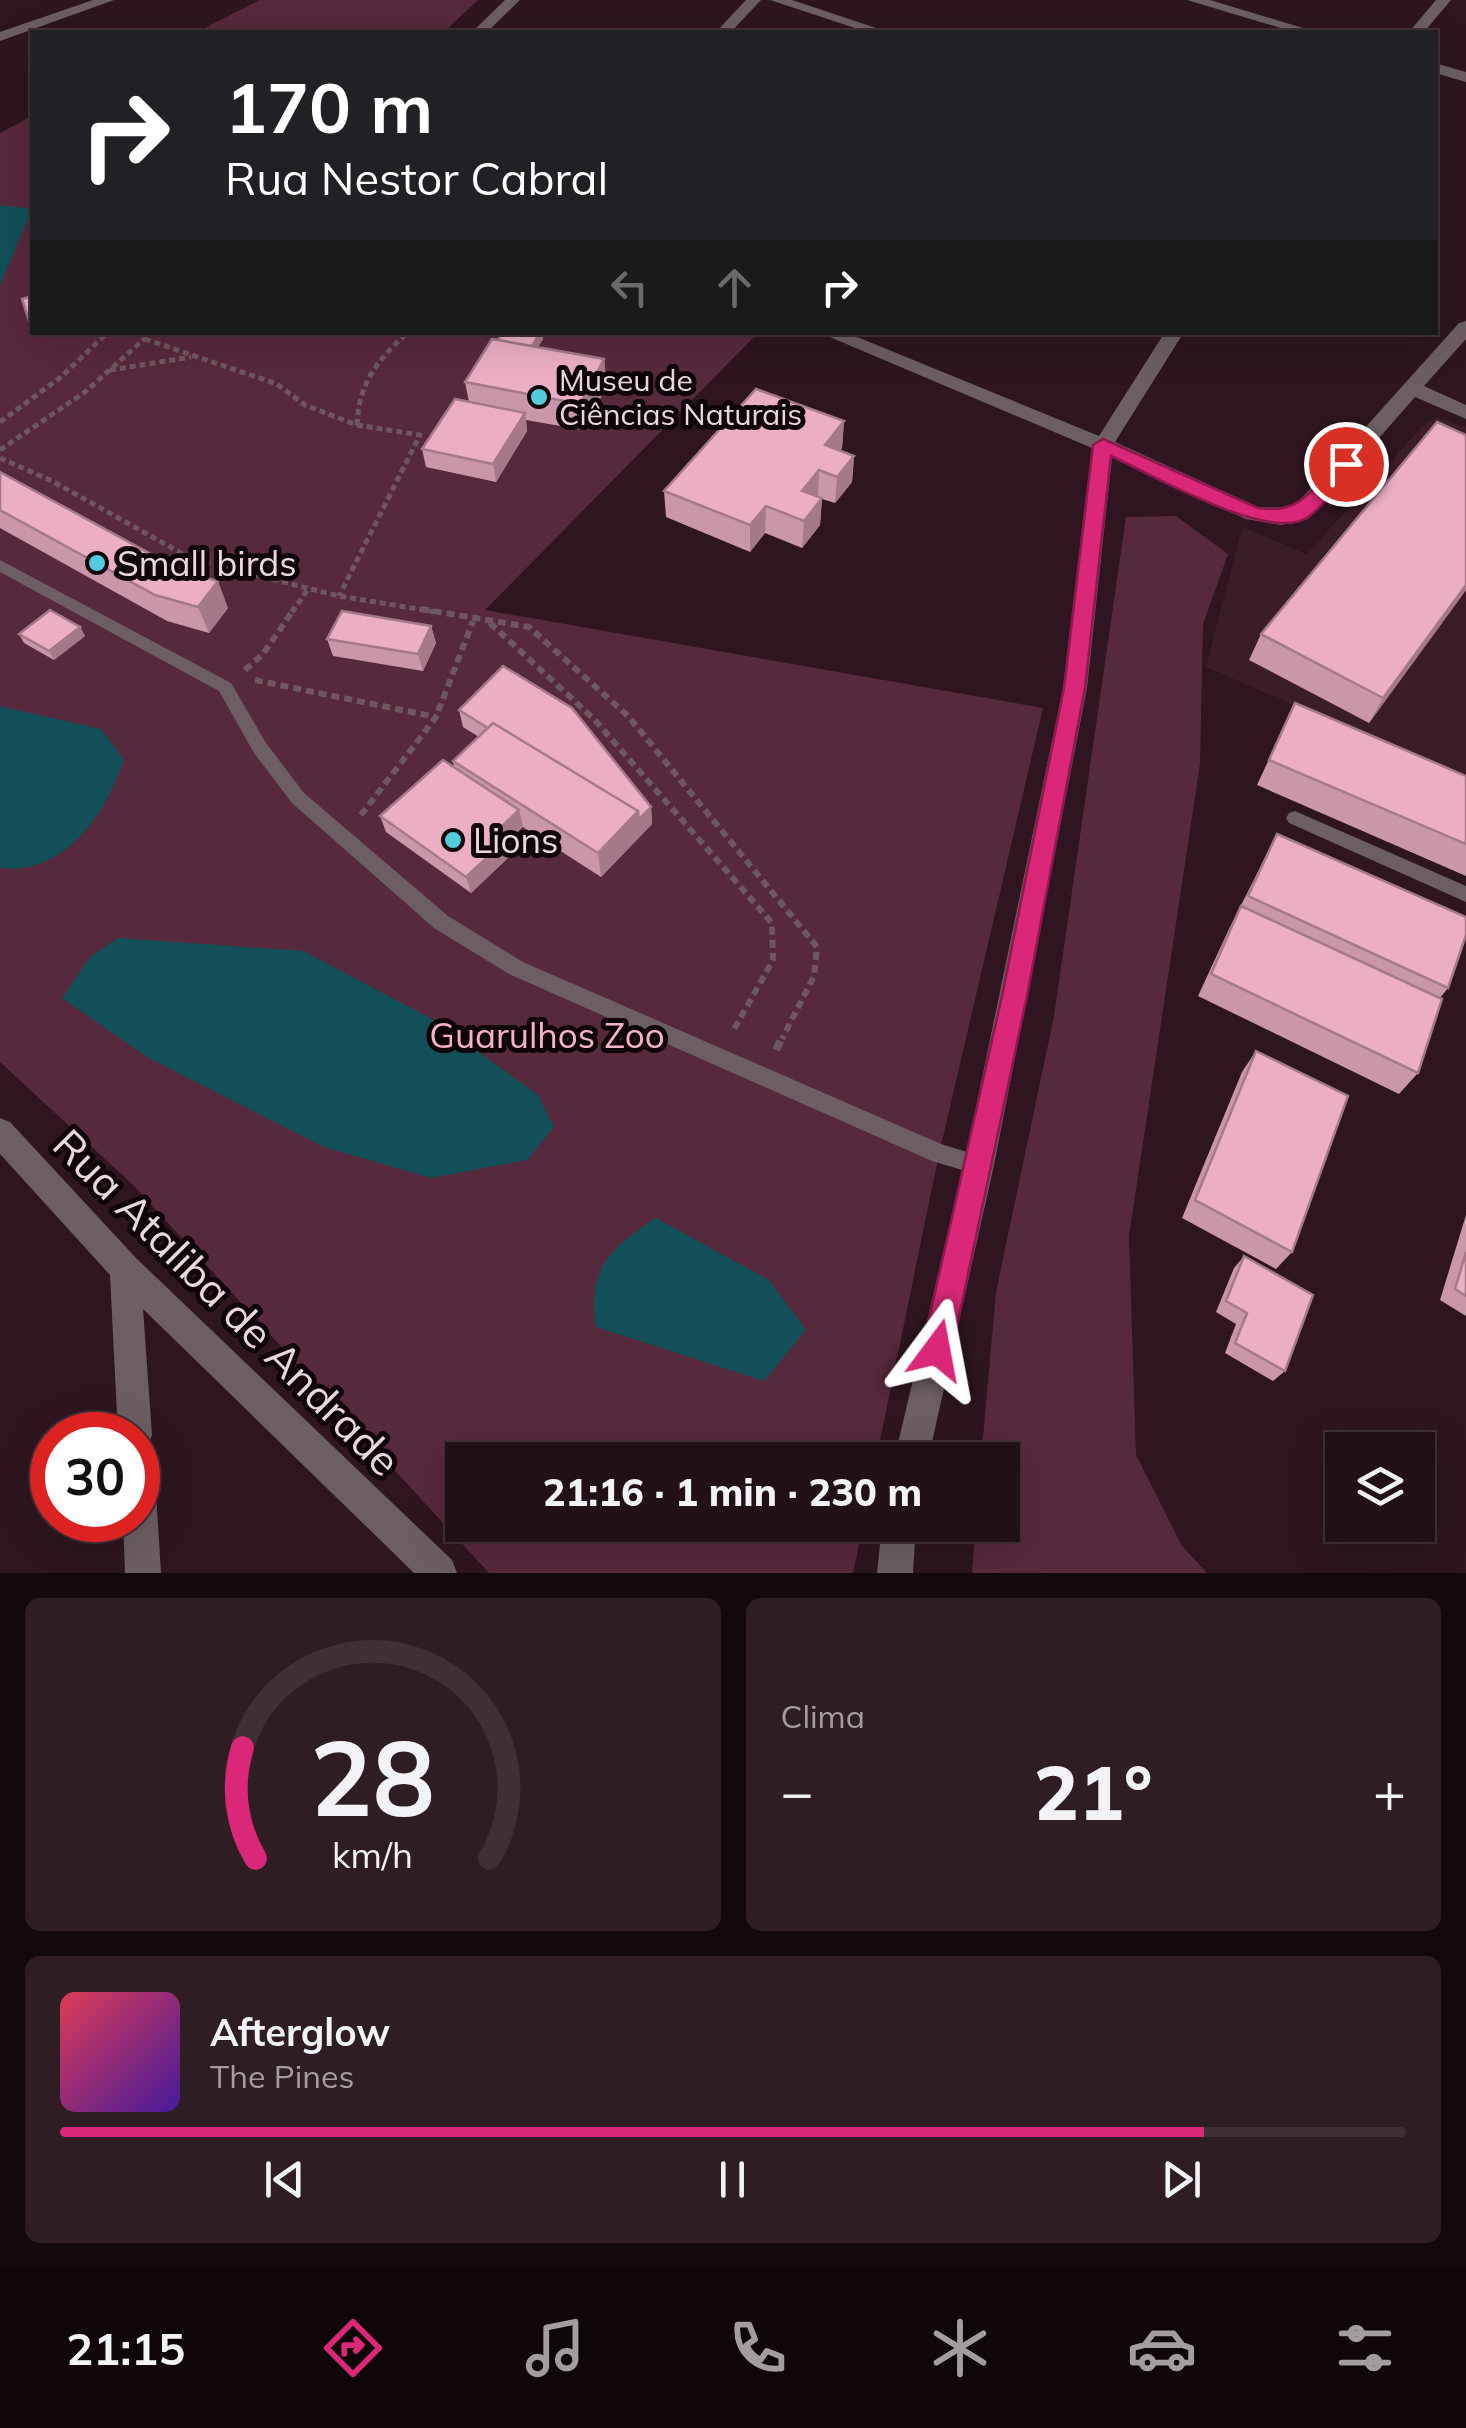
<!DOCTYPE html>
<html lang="pt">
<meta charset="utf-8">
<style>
:root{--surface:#221017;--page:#2e1e24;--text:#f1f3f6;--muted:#a29da1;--line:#3f3036;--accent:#db2777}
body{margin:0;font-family:Mulish,sans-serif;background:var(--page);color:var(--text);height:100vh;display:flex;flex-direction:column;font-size:38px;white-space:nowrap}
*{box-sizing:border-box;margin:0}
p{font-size:32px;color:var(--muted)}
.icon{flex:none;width:55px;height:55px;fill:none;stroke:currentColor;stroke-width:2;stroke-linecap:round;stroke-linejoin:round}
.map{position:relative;height:1573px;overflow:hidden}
.details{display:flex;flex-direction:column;gap:25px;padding:25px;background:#13090d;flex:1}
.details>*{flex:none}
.top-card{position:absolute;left:30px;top:30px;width:1408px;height:305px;border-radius:0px;box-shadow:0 10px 40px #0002,0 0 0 2px var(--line);background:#202124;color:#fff;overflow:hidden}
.fabs{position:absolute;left:1325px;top:1432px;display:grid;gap:20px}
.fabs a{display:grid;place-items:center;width:110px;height:110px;border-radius:0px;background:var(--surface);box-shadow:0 10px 40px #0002,0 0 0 2px var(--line);font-size:50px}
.speed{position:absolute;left:30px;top:1412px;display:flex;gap:20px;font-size:50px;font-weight:700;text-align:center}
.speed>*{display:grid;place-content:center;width:130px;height:130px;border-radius:50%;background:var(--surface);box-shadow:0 10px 40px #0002,0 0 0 2px var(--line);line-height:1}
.speed .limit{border:15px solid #d22;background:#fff;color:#111}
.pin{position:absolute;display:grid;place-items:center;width:85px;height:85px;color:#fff;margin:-42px;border:5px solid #fff;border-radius:50%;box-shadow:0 2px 10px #0007}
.me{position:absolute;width:110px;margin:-55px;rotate:13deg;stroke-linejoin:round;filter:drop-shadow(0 0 8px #0008)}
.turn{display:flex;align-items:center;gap:35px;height:210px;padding:0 30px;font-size:45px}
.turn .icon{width:130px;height:130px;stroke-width:2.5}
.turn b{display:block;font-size:70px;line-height:85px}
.lanes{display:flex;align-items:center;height:95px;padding:0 30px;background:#0003;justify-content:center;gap:50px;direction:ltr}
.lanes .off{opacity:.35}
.big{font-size:75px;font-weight:800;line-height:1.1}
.details .tile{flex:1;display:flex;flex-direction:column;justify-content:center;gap:15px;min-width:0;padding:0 35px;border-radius:15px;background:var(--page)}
.details .dial{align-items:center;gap:0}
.dial svg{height:260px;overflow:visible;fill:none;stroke:var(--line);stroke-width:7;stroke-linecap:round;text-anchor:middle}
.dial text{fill:var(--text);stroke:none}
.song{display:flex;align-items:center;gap:30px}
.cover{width:120px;height:120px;border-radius:15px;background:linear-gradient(135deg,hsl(350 70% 55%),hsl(260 70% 35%))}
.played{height:10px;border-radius:5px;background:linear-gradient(90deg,var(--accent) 85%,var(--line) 85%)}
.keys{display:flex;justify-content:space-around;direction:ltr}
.heat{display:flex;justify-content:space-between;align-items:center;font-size:55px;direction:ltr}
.details .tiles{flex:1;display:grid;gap:25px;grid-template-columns:1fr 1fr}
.tile:last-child{grid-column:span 2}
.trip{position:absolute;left:445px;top:1442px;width:575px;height:100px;border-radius:0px;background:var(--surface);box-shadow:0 10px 40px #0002,0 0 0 2px var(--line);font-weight:800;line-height:100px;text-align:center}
.menu{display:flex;height:160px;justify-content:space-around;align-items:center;background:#0e0609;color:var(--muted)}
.menu .icon{width:70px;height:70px}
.menu .active{color:var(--accent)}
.menu b{font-size:45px;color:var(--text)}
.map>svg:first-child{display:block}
</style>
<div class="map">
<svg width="1466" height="1573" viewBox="0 0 1466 1573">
<rect width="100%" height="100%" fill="#2e151f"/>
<path fill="#3b1c29" d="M 1437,417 L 1466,427 L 1466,780 L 1206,667 L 1242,527 L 1307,554 L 1426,422 Z"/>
<path fill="#57293c" d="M 260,0 L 478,0 L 444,32 L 197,32 Z
M 32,116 L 32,332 L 758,333 L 485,610 L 1043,708 L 939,1154 L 876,1460 L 462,1460 L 462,1525 L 863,1525 L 853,1573 L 489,1573 L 132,1184 L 0,1062 L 0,133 Z
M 1176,516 L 1228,554 L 1203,624 L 1200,764 L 1129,1236 L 1136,1455 L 1182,1546 L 1207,1573 L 972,1573 L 976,1525 L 1002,1525 L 1002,1460 L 981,1460 L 996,1292 L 1054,1016 L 1126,517 Z"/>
<path fill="#124f58" d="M 0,205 L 32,209 L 0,286 Z
M 0,706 L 101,729 L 124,760 C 105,815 64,876 0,868 Z
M 118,938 L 303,951 L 436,1021 L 538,1095 L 554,1127 L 527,1160 L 431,1178 L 324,1147 L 147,1057 L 62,998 L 90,957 Z
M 656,1218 L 769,1280 L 806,1330 L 764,1381 L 596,1327 C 587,1269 610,1248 656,1218 Z"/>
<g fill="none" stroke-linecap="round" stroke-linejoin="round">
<path stroke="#6e5760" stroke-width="5" stroke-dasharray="6 4" stroke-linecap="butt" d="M 145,339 L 277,384 L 305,405 L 357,425 L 420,435 L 339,596
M 110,370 L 191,357
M 0,422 L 61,377 L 108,332
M 357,425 C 359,382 377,361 408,332
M 0,450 L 85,392 L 152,332
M 0,458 L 52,481 L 192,559 L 339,596 L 436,612
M 292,612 L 308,589"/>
<path stroke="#6e5760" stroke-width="6" stroke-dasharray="8 5" stroke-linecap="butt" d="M 421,609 L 529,627 L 628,716 L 817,947 L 814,976 L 782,1039
M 490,623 L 594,719 L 772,923 L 773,960 L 732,1033
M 245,670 L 263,654 L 294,609
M 255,680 L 436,717
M 361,815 L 436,717 L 473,621"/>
<path stroke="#6e5760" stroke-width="8" stroke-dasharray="10 6" stroke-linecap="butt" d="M 776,1050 L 783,1036"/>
<path fill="#6c5e63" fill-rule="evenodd" d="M 0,560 L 231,683 L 266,743 L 304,793 L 448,916 L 523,962 L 941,1144 L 986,1158 L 990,1165 L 986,1172 L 979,1175 L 932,1161 L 509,974 L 434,928 L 292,803 L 254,753 L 219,691 L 0,572 Z
M 1295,811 L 1466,886 L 1466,902 L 1289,823 L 1286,818 L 1289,813 Z"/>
<path fill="#6c5e63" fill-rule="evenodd" d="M 93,0 L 114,0 L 0,41 L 0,32 Z
M 505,0 L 520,0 L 487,32 L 472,32 Z
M 746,0 L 761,0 L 731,32 L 716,32 Z
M 770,0 L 792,0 L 888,32 L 867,32 Z
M 1187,0 L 1210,0 L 1316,32 L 1294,32 Z
M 1436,0 L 1451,0 L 1424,32 L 1409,32 Z
M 1435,63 L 1466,72 L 1466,82 L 1435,73 Z
M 1466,321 L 1466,339 L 1424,386 L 1466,405 L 1466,419 L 1415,397 L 1308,519 L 1281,525 L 1246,519 L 1112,457 L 1087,688 L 994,1165 L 928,1460 L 894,1460 L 964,1165 L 1063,688 L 1092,448 L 818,332 L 845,332 L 1099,436 L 1165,332 L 1184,332 L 1115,442 L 1258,507 L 1293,508 L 1459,323 Z
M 0,1118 L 10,1122 L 136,1258 L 452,1560 L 457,1573 L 414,1573 L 143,1309 L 152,1435 L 147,1447 L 138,1451 L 138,1435 L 118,1435 L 110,1275 L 0,1154 Z
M 138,1461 L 150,1466 L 155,1478 L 161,1573 L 125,1573 L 123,1520 L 138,1520 Z
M 882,1525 L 916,1525 L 913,1573 L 877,1573 Z"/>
</g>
<path fill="#ca96a9" d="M 503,332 L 542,332 L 543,339 L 538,347 L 604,359 L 607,386 L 583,430 L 526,420 L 527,431 L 496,482 L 426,467 L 422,449 L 469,402 L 465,382 Z
M 844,421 L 842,448 L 840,451 L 854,456 L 852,482 L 835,503 L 822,499 L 820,525 L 802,548 L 765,533 L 750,552 L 666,517 L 664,491 Z
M 1466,435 L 1466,590 L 1369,723 L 1249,660 L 1261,634 Z
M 0,472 L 228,608 L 209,633 L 167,621 L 0,528 Z
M 431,626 L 436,643 L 423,671 L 333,656 L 327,639 Z
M 80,627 L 85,636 L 54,660 L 24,643 L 19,634 Z
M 1295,703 L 1466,776 L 1466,876 L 1257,785 Z
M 459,710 L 651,807 L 652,824 L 601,877 L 523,827 L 508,840 L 512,854 L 471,893 L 386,832 L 380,816 L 454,767 L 453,761 L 479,737 L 463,727 Z
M 1277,834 L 1448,988 L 1440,998 L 1418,1073 L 1399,1094 L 1198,996 L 1229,929 Z
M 1256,1051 L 1292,1252 L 1276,1269 L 1182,1218 L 1242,1072 Z
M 1466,1215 L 1466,1316 L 1440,1300 Z
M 1244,1256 L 1285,1371 L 1273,1381 L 1225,1353 L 1236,1324 L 1216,1312 L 1234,1268 Z"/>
<path fill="#a47a8a" d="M 540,332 L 542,332 L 543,339 L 528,363 L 527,354 Z
M 604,359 L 607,386 L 583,430 L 580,404 Z
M 525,413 L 527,431 L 496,482 L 493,464 Z
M 844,421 L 842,448 L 823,471 L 825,445 Z
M 854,456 L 852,482 L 835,503 L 837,477 Z
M 819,470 L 818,497 L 802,491 Z
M 822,498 L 820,525 L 802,548 L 804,521 Z
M 766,506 L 765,533 L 750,552 L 750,525 Z
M 218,581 L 228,608 L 209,633 L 198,607 Z
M 1466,585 L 1466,590 L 1369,723 L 1383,698 Z
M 431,626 L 436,643 L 423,671 L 418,654 Z
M 80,627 L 85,636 L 54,660 L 49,651 Z
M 651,807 L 652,824 L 601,877 L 598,853 L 638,811 Z
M 519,810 L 523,826 L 508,840 L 512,854 L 471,893 L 466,877 L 497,831 Z"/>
<path fill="#ebaec5" stroke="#a47a8a" stroke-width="2.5" d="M 32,296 L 32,320 L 29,321 L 22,299 Z
M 503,332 L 540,332 L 532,346 L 498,340 Z
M 492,339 L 604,359 L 580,404 L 465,382 Z
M 756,389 L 844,421 L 825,445 L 854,456 L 837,477 L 819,470 L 802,491 L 822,498 L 804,521 L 766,506 L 750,525 L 664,491 Z
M 455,399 L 525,413 L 493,464 L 422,449 Z
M 1437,422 L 1466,435 L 1466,585 L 1383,698 L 1261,634 Z
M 0,472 L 184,572 L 218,581 L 198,607 L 155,595 L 0,510 Z
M 50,610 L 80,627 L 49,651 L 19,634 Z
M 342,611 L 431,626 L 418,654 L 327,639 Z
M 503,666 L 572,708 L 651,807 L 639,819 L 638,811 L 493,723 L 488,728 L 459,710 Z
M 1295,703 L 1466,776 L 1466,844 L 1269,760 Z
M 493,723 L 638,811 L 598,853 L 453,761 Z
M 443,760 L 519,810 L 497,831 L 508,838 L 466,877 L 380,816 Z
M 1277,834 L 1466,917 L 1466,935 L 1448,988 L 1248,896 Z
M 1241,906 L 1442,999 L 1418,1073 L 1211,974 Z
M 1256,1051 L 1348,1096 L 1292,1252 L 1195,1200 Z
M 1466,1252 L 1466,1296 L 1455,1289 Z
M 1244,1256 L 1313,1295 L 1285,1371 L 1235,1343 L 1247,1313 L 1226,1301 Z"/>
<path fill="#db2777" stroke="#8e194d" stroke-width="2.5" d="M 1103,439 L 1258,508 C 1302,515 1311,489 1339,459 L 1355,464 C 1343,480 1325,505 1308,517 C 1270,544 1151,474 1111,456 L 1085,688 L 1027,996 L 952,1350 L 947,1360 L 937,1364 L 926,1360 L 922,1350 L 1002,996 L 1064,688 L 1093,445 Z"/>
<g fill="#54cadd" stroke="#0f0509" stroke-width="4">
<circle cx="539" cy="397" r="10"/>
<circle cx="97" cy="563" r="10"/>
<circle cx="453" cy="840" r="10"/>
</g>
<g text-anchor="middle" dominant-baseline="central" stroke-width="10" stroke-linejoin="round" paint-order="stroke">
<g font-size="30" fill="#ead8de" stroke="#0f0509" text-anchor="start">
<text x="559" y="380">Museu de<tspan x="559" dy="34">Ciências Naturais</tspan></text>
</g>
<g font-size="35" fill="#ead8de" stroke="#0f0509" text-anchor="start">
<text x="117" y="563">Small birds</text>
<text x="473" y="840">Lions</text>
</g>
<g font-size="35" fill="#f6b2cb" stroke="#0f0509">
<text x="547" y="1035">Guarulhos Zoo</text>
</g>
<g font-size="42" fill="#ead8de" stroke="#0f0509">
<text transform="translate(227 1302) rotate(45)">Rua Ataliba de Andrade</text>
</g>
</g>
</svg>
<div class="fabs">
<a><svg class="icon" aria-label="layers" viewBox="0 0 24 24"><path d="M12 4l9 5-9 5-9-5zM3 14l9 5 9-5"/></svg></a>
</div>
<div class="speed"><div class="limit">30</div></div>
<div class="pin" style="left:1346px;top:464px;background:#d93025"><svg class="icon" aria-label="arrive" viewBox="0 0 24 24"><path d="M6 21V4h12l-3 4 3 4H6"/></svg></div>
<svg class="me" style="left:937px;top:1350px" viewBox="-20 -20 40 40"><path d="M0-17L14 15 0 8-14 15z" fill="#db2777" stroke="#fff" stroke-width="4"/></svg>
<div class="trip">21:16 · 1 min · 230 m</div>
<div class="top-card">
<div class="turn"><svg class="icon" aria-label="right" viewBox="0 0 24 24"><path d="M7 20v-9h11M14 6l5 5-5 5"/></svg><div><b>170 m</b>Rua Nestor Cabral</div></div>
<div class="lanes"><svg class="icon off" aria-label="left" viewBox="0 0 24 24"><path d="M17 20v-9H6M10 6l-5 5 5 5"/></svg><svg class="icon off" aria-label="ahead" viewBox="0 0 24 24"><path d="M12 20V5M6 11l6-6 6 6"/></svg><svg class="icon" aria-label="right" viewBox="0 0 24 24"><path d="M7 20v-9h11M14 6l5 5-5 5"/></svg></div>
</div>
</div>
<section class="details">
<div class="tiles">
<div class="tile dial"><svg viewBox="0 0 100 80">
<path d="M14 69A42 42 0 1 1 86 69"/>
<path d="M14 69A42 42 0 0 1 10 35" stroke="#db2777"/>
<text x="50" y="56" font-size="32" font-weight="700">28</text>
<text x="50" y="72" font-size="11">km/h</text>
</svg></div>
<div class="tile"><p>Clima</p>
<div class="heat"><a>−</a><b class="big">21°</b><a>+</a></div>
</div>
<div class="tile">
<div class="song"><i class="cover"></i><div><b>Afterglow</b><p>The Pines</p></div></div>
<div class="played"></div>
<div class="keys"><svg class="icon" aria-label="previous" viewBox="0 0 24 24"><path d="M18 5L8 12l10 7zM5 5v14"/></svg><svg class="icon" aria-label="pause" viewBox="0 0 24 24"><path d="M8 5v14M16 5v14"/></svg><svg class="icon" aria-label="next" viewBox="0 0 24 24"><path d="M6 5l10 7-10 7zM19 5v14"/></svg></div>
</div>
</div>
</section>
<nav class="menu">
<b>21:15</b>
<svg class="icon active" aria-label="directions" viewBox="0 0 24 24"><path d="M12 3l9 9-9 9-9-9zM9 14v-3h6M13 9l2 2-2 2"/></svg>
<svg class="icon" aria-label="music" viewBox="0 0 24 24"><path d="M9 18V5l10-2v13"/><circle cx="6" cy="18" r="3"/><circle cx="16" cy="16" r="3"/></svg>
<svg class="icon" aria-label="phone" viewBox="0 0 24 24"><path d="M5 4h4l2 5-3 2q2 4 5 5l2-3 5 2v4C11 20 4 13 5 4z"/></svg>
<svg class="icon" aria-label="climate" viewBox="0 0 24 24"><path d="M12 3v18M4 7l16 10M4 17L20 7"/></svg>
<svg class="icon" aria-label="car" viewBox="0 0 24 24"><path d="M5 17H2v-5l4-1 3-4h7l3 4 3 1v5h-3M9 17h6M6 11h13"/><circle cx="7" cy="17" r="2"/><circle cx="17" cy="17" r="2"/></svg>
<svg class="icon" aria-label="filters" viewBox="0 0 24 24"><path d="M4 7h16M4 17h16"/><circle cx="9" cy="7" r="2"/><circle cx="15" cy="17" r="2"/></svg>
</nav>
